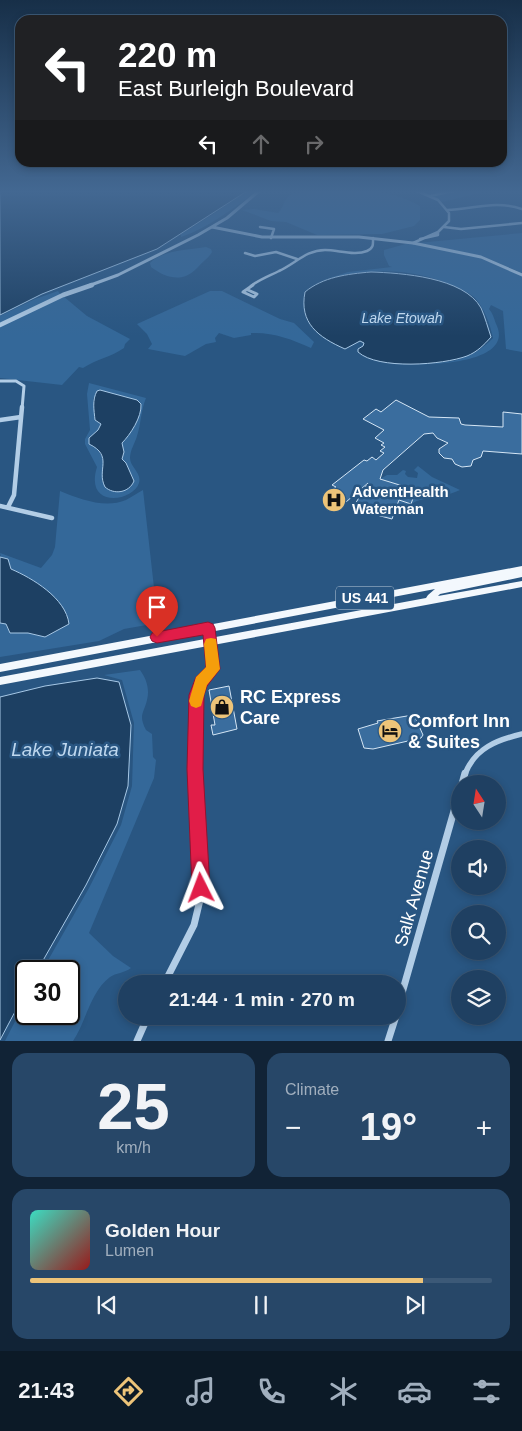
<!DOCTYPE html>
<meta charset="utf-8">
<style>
:root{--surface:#1f4062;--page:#274768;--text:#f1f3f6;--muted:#a1afbe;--line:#3c5977;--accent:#edc479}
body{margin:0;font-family:Helvetica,sans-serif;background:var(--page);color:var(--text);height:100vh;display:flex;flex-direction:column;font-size:19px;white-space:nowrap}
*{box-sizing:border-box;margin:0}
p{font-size:16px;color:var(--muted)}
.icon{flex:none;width:28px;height:28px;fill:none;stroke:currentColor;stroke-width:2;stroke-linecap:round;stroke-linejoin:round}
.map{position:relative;height:1041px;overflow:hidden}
.drawer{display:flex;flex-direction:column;gap:12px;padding:12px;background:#112336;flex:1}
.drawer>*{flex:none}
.guide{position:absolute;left:15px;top:15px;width:492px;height:152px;border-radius:15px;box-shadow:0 2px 8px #0003,0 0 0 1px var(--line);background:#202124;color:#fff;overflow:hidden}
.needle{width:32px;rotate:348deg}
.fabs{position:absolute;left:451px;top:775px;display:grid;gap:10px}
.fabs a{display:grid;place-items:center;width:55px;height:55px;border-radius:50%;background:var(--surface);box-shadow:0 2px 8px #0003,0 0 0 1px var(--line);font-size:25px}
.speed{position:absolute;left:15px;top:960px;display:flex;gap:10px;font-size:25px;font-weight:700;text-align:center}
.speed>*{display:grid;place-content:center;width:65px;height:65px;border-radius:50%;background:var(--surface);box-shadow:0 2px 8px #0003,0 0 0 1px var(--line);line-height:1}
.speed .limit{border:2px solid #111;border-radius:8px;background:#fff;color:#111}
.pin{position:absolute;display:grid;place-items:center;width:42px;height:42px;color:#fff;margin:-51px -21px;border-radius:50% 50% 50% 0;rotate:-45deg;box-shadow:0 0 5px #0007}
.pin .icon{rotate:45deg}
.me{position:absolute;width:55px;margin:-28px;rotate:357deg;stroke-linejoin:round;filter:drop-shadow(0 0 4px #0008)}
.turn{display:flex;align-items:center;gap:18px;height:105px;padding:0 20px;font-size:22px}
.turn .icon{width:65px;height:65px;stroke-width:2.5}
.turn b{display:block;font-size:35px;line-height:42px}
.lanes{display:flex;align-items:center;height:48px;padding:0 20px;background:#0003;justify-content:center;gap:25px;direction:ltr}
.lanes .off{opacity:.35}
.big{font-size:38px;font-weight:700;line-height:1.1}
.drawer .tile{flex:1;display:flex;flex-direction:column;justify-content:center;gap:8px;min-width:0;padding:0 18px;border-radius:15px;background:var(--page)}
.drawer .dial{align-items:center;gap:0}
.dial b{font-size:65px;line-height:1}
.song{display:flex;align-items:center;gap:15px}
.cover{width:60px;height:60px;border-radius:8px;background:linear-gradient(135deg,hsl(170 70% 55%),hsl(0 70% 35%))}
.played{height:5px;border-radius:2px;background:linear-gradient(90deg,var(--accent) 85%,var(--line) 85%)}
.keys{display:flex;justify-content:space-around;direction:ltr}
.heat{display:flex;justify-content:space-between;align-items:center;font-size:28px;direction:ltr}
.drawer .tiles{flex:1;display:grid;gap:12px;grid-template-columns:1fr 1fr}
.tile:last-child{grid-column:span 2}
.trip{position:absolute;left:118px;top:975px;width:288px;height:50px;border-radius:25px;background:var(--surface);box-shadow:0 2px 8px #0003,0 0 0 1px var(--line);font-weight:700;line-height:50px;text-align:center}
.menu{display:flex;height:80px;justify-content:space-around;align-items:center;background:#0c1a27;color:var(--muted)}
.menu .icon{width:35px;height:35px}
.menu .active{color:var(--accent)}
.menu b{font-size:22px;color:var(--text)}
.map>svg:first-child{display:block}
</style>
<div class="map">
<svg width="522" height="1041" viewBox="0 0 522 1041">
<rect width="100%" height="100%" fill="#295682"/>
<path fill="#346899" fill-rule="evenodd" d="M 248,191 L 257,191 C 232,209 210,227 181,237 L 181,234 C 204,221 226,205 248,191 Z
M 327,191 C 361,191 388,188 420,206 L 420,220 L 414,226 L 382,234 L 317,235 L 286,222 L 271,221 L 242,210 L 254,209 L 278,213 C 283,209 283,201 289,196 C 295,191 318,191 327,191 Z
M 420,191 L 488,191 L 442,202 Z
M 522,233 L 522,273 L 482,256 L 417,243 Z
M 409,243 L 480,258 L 522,276 L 522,352 L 506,349 L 503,311 L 491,305 L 489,309 C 494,315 494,320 497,326 C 512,362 434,365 414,364 C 446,364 470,362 493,338 C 490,324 484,307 474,297 C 468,292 460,289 453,286 C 409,266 361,268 315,283 L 348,272 L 392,267 L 389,266 L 384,255 L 384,250 Z
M 206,247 L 211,249 L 212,252 C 209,258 203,261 198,267 C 184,283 167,279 151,267 L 150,263 C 162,250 189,250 206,247 Z
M 58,291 L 61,295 L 0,323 L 0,316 L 35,299 Z
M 210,291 L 222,291 L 280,319 L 294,323 L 314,342 L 311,348 C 291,339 273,332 251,333 L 251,335 L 234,338 L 219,333 L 215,338 L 216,342 L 206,344 L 185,356 L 148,349 L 152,344 L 147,334 L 137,324 Z
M 63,296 L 87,316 L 130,339 L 125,344 L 124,348 C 111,357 97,359 83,368 L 79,367 L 62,385 L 0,378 L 0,326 Z
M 89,383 L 146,398 C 141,410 141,424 137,436 C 135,443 130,450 130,458 C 130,467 142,473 139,483 C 133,502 84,509 97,467 L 85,444 L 85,439 L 90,430 L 87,394 ZM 119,395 L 127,398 L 136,423 L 121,443 L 122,459 L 133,477 L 132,485 L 128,489 L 102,482 L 104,460 L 96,447 L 95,432 L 98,430 L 101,424 L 95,420 L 93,398 Z
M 418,466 L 432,477 L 460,490 C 447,496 434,497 420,500 C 410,503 409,508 397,507 L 399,500 L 411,504 L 416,490 L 380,479 L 387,475 L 397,475 L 403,470 L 406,471 L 405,474 L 408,477 L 417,478 L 418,473 L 414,470 Z
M 143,490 L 158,623 L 124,629 L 99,641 L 0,657 L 0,623 L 6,624 L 10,633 L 28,633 L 45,637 L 69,624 C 66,599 32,578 11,569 L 8,559 L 1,557 L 0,553 L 41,568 L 52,555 L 55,547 L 60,491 C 80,499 105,509 126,500 C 132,497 137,493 143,490 Z
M 140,670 C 146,678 150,689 147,700 C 144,713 138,715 146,730 L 152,734 L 153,757 L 156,760 L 154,778 L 89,933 L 113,956 L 131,968 C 124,973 116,973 110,977 C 90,992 86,1022 73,1041 L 5,1041 L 26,1000 L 26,1014 L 69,1014 L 69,971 L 42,971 L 89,888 L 121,825 L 132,786 L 134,723 L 122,680 L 104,675 Z"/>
<path fill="#1d4063" stroke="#a7c8e6" d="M 0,191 L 247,191 L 157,249 L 42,294 L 0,315 Z
M 371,272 C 401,273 464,277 481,308 C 485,317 488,328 491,337 C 484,345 477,352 467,356 C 443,365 378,370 358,352 L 358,349 L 363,346 L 364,343 L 360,341 L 345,349 C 318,337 299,323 305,292 C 323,277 347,274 371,272 Z
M 100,390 L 137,400 L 141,404 C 142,417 130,435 122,443 L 124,452 L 122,459 L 126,463 L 134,481 C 129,493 114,495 105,487 C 96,470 114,456 89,444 L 89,438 L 98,430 L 101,424 L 95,420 C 94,410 92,400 97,391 Z
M 0,557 L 8,559 L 11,569 C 32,578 66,598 69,624 L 45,637 L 28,633 L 10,633 L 6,624 L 0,623 Z
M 97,678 L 119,682 L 131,725 L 128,786 L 117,824 L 86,885 L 37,971 L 26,971 L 26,991 L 0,1040 L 0,697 L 45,686 Z"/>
<path fill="#3a6d9e" stroke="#d5e6f5" d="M 396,400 L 429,417 L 459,418 L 461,424 L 465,425 L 503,427 L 503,412 L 522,414 L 522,454 L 483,451 L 481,457 L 473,460 L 471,466 L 462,467 L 455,464 L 452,459 L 444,458 L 439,453 L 439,449 L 448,443 L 437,438 L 433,433 L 424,434 L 383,470 L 380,479 L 416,490 L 411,504 L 399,500 L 392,519 L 369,513 L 372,508 L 352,509 L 368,483 L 346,502 L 342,499 L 341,497 L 342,495 L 333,489 L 336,487 L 332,485 L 364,460 L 367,461 L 372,457 L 376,460 L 384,453 L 380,451 L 385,447 L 381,445 L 384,443 L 375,438 L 384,430 L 363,419 L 376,409 L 381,412 Z
M 229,686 L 237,729 L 213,735 L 211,725 L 215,725 L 209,690 Z
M 407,716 L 415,717 L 423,735 L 421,738 L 373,749 L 364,748 L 358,729 L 378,723 L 377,721 Z"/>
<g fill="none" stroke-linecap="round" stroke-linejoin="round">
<path stroke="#b2cde6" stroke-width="2.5" d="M 417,191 L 438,200 L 449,213 L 449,221 L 438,232 L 438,235 L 420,239
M 430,196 L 453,191
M 447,210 C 473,209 496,200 522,209
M 260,227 L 274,229 L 271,238
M 444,227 L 461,229 L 522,223
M 413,243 L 438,232
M 245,253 L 255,256 L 276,252 L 297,259
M 251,286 C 260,279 269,276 279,271 C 295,264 306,250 325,250 C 338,250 355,256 367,251 C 374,248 373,244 373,238"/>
<path stroke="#b2cde6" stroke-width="3" d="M 248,290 L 257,294 L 254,297 L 243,292 L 253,285
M 0,381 L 16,381 L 24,386 L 22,409"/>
<path stroke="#b2cde6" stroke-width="4.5" d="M 0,420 L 21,417
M 0,506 L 52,518
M 8,507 L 14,495 L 22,407"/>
<path stroke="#b2cde6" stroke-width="5.5" d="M 195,774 L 196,695 L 201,682 L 213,669 L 208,628
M 465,774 C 475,748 497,740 522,734"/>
<path stroke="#b2cde6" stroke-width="7" d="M 462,784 L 465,773
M 164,984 L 194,925 L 200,900 L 195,773
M 396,1014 L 460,790
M 137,1041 L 148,1016
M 388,1041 L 396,1016"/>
<path stroke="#b2cde6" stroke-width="3" d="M 212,227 L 262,237 L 359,237 L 413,243 L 481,257 L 522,275
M 88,286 L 118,275 L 198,235 L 227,218 L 259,191"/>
<path stroke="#b2cde6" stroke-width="4.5" d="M 0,325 L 63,295 L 92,285"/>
<path fill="#f3f8fd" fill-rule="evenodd" d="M 522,566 L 522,577 L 440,594 L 438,596 L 522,581 L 522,587 L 0,685 L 0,677 L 426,598 L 428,595 L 435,589 L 0,672 L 0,664 Z"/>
</g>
<linearGradient id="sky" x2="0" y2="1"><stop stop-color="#172f48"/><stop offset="0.57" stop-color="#436892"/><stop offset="1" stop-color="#436892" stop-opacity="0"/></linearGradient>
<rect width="522" height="336" fill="url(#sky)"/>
<path fill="#e11d48" stroke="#92132f" d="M 208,622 L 213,624 L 215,628 L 220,669 L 207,686 L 204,695 L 203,769 L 210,888 L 208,895 L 201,897 L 195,895 L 192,888 L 187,769 L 189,695 L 196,677 L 206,667 L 203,635 L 157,643 L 152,641 L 150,637 L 152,633 L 157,632 Z"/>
<path fill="#f59e0b" d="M 211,638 L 216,639 L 220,669 L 207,685 L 201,706 L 196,708 L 191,706 L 189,701 L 196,677 L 206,667 L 204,644 L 206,639 Z"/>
<defs>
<g id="hospital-disc" transform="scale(1.25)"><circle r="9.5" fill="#edc479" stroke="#295682"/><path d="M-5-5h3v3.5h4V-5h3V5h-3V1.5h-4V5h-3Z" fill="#111"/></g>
<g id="shop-disc" transform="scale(1.25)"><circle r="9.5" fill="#edc479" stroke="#295682"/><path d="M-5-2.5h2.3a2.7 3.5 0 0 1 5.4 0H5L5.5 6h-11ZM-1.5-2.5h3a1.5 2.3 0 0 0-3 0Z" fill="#111"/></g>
<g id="hotel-disc" transform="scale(1.25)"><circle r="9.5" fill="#edc479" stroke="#295682"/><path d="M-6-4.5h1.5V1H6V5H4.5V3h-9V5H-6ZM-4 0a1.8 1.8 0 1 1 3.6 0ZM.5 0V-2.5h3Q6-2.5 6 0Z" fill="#111"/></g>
</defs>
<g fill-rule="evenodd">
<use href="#hospital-disc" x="334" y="500"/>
<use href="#shop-disc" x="222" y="707"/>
<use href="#hotel-disc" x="390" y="731"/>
</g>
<g text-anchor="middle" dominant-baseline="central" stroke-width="5" stroke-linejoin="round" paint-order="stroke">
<g font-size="14" font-style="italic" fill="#bed7ee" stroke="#295682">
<text x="402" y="318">Lake Etowah</text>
</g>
<rect fill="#295682" stroke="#bfccda" stroke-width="1" x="336" y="586.5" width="58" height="23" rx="4"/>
<g font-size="14" font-weight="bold" fill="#fff">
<text x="365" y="598">US 441</text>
</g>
<g font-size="15" font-weight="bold" fill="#fff" stroke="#295682" text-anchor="start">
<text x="352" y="491">AdventHealth<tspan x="352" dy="17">Waterman</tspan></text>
</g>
<g font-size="18" font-weight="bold" fill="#fff" stroke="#295682" text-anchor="start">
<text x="240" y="697">RC Express<tspan x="240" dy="21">Care</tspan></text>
<text x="408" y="721">Comfort Inn<tspan x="408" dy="21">&amp; Suites</tspan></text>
</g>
<g font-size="18" fill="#fff" stroke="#295682">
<text transform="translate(414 898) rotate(-74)">Salk Avenue</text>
</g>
<g font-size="19" font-style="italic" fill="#bed7ee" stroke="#295682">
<text x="65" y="749">Lake Juniata</text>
</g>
</g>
</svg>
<div class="fabs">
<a><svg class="needle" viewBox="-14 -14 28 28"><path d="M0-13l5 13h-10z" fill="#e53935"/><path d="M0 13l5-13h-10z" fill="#a1afbe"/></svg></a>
<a><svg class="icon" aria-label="sound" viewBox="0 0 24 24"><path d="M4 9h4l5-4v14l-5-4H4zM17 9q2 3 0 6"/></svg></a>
<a><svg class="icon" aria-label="search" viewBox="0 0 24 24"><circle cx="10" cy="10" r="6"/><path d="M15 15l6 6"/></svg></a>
<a><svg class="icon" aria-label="layers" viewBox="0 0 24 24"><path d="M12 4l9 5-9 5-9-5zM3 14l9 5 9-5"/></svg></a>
</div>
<div class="speed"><div class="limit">30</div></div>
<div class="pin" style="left:157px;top:637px;background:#d93025"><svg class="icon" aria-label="arrive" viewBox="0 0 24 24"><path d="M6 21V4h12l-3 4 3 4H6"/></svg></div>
<svg class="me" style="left:201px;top:888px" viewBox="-20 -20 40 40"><path d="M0-17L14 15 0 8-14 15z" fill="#e11d48" stroke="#fff" stroke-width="4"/></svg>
<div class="trip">21:44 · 1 min · 270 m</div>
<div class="guide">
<div class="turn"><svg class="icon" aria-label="left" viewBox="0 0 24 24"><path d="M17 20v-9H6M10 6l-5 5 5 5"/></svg><div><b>220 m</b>East Burleigh Boulevard</div></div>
<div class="lanes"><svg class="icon" aria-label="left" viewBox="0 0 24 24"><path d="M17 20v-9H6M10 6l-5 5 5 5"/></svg><svg class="icon off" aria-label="ahead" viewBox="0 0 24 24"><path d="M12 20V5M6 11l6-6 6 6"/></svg><svg class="icon off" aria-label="right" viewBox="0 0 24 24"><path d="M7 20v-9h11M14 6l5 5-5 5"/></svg></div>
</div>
</div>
<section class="drawer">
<div class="tiles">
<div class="tile dial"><b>25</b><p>km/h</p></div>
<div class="tile"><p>Climate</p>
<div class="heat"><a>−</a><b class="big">19°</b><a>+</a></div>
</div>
<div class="tile">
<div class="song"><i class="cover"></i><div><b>Golden Hour</b><p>Lumen</p></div></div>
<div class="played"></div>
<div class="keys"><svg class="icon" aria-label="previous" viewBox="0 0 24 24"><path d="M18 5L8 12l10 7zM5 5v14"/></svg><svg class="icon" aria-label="pause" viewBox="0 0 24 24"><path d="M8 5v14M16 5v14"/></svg><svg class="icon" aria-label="next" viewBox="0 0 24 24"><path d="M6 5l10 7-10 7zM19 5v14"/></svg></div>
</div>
</div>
</section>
<nav class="menu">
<b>21:43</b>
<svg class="icon active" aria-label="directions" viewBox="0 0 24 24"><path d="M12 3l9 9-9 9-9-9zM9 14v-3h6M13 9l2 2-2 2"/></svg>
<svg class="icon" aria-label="music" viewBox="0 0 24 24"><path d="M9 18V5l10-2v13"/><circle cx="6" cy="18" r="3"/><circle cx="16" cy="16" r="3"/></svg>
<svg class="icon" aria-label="phone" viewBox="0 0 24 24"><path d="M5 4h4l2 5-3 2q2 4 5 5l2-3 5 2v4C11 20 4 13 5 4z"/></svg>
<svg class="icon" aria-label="climate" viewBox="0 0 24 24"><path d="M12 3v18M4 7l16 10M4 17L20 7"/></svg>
<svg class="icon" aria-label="car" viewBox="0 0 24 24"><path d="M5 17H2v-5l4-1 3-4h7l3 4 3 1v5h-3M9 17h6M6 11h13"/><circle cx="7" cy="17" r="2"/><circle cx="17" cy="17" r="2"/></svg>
<svg class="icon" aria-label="filters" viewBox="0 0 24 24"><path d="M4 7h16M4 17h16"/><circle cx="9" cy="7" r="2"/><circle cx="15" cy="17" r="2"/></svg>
</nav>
